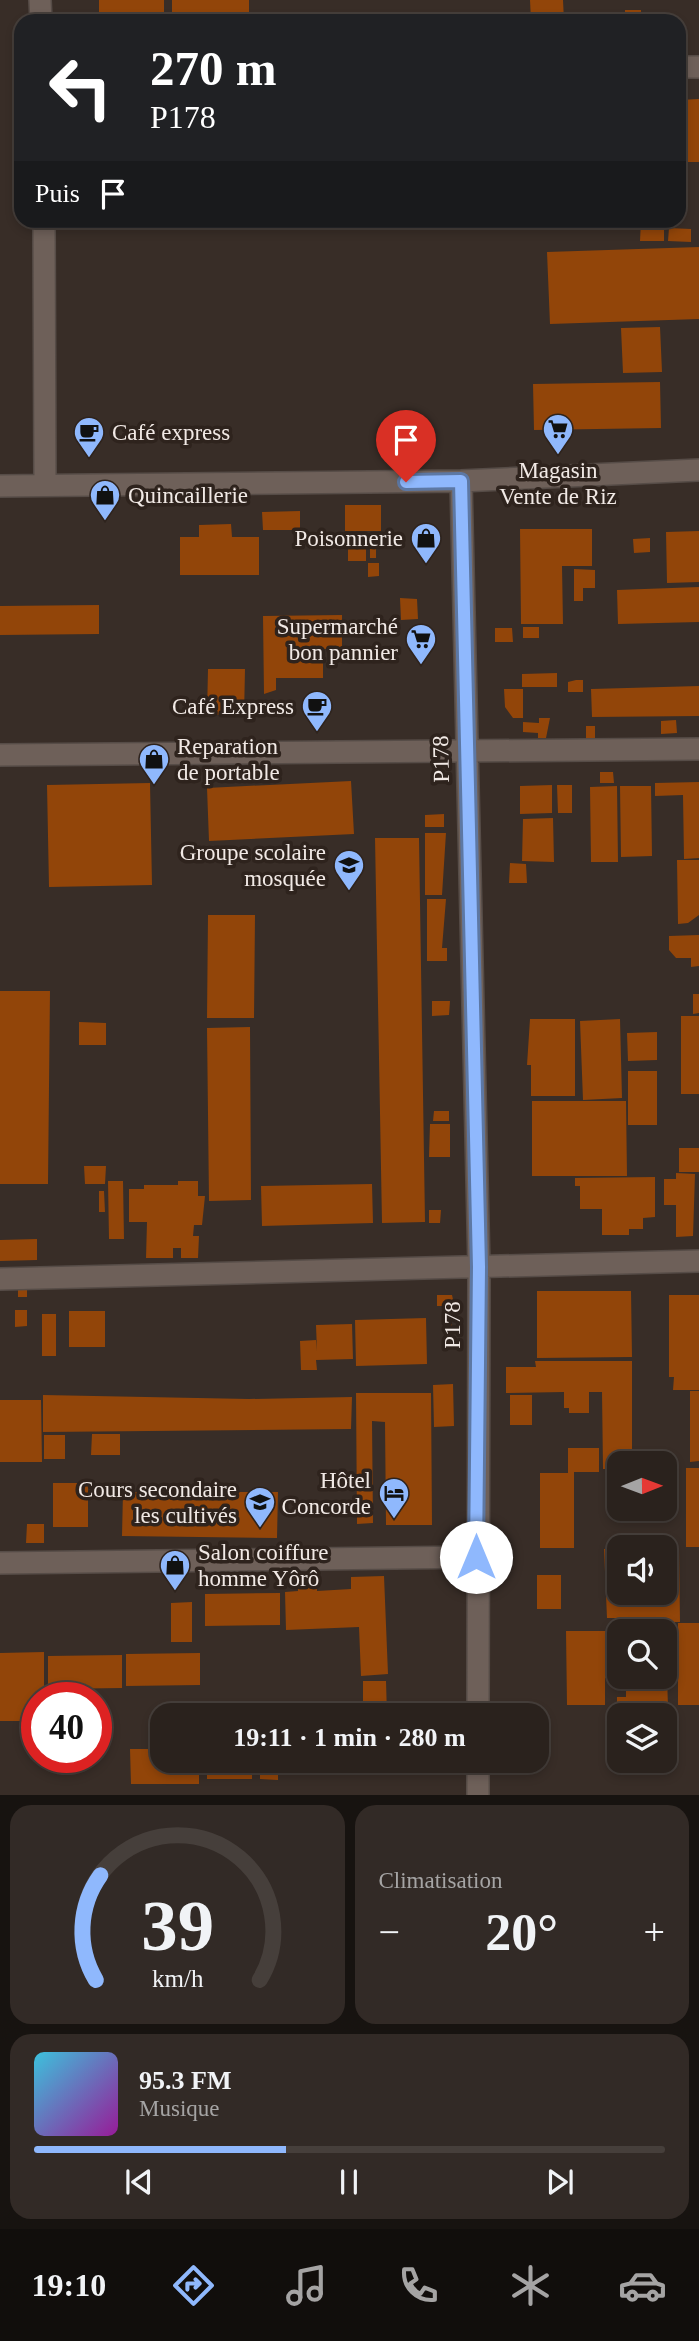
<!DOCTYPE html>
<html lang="fr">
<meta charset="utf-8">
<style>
:root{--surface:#2a221d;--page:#322a26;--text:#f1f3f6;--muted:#a5a4a4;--line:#463f3b;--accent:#8fb8fd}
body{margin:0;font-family:Georgia,serif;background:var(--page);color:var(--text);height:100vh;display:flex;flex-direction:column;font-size:26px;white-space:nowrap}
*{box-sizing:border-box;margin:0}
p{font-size:23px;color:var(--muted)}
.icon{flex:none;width:38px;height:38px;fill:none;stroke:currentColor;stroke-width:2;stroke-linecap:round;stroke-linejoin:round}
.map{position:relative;height:1795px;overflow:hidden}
.sheet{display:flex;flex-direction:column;gap:10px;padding:10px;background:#171310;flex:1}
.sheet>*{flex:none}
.top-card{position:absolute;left:14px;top:14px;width:672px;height:214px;border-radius:21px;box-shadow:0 4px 10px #0003,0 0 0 2px var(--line);background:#202124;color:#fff;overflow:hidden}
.needle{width:46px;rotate:89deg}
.fabs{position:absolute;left:607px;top:1451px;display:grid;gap:14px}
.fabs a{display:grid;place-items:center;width:70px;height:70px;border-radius:14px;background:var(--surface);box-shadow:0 4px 10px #0003,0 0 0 2px var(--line);font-size:35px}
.speed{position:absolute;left:21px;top:1682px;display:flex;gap:14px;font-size:35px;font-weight:700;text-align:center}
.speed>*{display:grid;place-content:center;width:91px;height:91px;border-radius:50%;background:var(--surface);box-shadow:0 4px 10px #0003,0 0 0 2px var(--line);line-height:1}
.speed .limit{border:10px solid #d22;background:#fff;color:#111}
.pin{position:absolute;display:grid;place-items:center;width:60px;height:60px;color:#fff;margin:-72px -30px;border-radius:50% 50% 50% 0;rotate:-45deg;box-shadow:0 0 7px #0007}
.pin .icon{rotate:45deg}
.me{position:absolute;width:77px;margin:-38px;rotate:0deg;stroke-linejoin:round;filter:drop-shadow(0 0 5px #0008)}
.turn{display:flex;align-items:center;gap:24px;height:147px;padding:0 21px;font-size:32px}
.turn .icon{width:91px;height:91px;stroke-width:2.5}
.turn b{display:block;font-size:49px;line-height:60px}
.then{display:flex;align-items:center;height:66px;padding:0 21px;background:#0003;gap:14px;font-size:26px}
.big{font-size:52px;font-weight:700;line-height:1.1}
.sheet .tile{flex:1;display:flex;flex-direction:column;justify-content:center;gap:10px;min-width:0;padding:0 24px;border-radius:21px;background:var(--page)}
.sheet .dial{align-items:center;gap:0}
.dial svg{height:182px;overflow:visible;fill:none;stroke:var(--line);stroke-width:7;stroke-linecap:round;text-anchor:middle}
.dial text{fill:var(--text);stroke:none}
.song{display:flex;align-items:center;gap:21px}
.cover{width:84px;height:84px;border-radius:10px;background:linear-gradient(135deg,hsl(190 70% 55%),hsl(300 70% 35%))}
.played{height:7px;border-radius:4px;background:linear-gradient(90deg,var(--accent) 40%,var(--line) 40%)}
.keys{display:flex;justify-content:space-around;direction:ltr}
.heat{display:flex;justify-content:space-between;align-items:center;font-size:38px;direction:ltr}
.sheet .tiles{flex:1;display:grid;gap:10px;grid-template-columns:1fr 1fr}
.tile:last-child{grid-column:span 2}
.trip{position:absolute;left:150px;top:1703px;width:399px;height:70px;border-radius:21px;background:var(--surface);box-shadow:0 4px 10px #0003,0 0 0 2px var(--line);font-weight:700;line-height:70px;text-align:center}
.tab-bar{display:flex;height:112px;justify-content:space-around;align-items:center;background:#110e0c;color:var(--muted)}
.tab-bar .icon{width:49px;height:49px}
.tab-bar .active{color:var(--accent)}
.tab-bar b{font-size:32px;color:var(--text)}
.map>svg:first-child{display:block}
</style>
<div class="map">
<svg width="699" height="1795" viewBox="0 0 699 1795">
<rect width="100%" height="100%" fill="#382d27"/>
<path fill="#924509" d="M 99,0 L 164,0 L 164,19 L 99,20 Z
M 172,0 L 249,0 L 249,13 L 172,14 Z
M 530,0 L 563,0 L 564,21 L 531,21 Z
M 625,10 L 641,10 L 641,21 L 625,21 Z
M 251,16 L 269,16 L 269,21 L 251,21 Z
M 699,99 L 699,162 L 679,162 L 679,100 Z
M 641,220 L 664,220 L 664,241 L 640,241 Z
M 669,228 L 691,229 L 691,242 L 668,241 Z
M 699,247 L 699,319 L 550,324 L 547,252 Z
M 660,327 L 662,372 L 623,373 L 621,328 Z
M 660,382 L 661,428 L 534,430 L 533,384 Z
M 345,505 L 381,505 L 381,531 L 345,531 Z
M 300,511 L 300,530 L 263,530 L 262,512 Z
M 231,524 L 232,537 L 259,537 L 259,575 L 180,575 L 180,537 L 199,537 L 199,525 Z
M 520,529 L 592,529 L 592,566 L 562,566 L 563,624 L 521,624 Z
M 699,531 L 699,582 L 667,583 L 666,532 Z
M 370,536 L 376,537 L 376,558 L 370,558 Z
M 348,538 L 366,538 L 366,561 L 348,561 Z
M 650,538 L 650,552 L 634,553 L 633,539 Z
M 368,563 L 379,563 L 379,576 L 368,577 Z
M 574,569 L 595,570 L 595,588 L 583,588 L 583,601 L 574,601 Z
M 699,587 L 699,622 L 618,624 L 617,590 Z
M 400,598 L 417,599 L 418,619 L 401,620 Z
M 99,605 L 99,634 L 0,635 L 0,606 Z
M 342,615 L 342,648 L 323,649 L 323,678 L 276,678 L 276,690 L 264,694 L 263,616 Z
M 523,627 L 539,627 L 539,638 L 523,638 Z
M 495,628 L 512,628 L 513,642 L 495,642 Z
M 208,669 L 245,669 L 244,716 L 207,714 Z
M 557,673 L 557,687 L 522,687 L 522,674 Z
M 576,680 L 583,680 L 583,692 L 568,692 L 568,682 Z
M 699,686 L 699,716 L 592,717 L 591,689 Z
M 504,689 L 523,689 L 523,718 L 513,718 L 505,707 Z
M 539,718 L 550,718 L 546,738 L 538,738 L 538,733 L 523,732 L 523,722 L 539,723 Z
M 676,720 L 677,733 L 661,734 L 661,721 Z
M 586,726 L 595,726 L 595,738 L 586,738 Z
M 600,772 L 613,772 L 614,783 L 600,783 Z
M 351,781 L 354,834 L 209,841 L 207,788 Z
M 699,782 L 699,858 L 684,859 L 683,795 L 655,796 L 655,783 Z
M 150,783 L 152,885 L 49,887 L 47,785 Z
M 552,785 L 552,813 L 520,814 L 520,786 Z
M 557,785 L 572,785 L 572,813 L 558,813 Z
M 617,786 L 618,862 L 591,862 L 590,787 Z
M 620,786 L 651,786 L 652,856 L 621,857 Z
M 444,814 L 444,827 L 425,827 L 425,815 Z
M 553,818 L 554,862 L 522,861 L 523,819 Z
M 425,833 L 446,833 L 442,895 L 425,895 Z
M 375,838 L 419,838 L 425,1222 L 382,1223 Z
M 677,860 L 699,860 L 699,915 L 688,923 L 678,924 Z
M 510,863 L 526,864 L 527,883 L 509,883 Z
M 427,899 L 446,899 L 442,948 L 447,948 L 447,961 L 427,961 Z
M 208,915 L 255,915 L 254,1018 L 207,1018 Z
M 699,935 L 699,966 L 691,967 L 691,958 L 676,958 L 669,950 L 669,936 Z
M 0,991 L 50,991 L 48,1184 L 0,1184 Z
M 693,994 L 699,994 L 699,1013 L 693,1014 Z
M 432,1001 L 450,1001 L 449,1015 L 432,1016 Z
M 681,1016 L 699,1016 L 699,1094 L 681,1094 Z
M 530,1019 L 575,1019 L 575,1096 L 531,1096 L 531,1065 L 527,1065 Z
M 620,1019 L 622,1098 L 583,1100 L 580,1021 Z
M 79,1022 L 106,1023 L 106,1045 L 79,1045 Z
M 250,1027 L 251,1200 L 209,1201 L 207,1028 Z
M 657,1032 L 657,1060 L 628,1061 L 627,1033 Z
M 628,1071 L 657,1071 L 657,1125 L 628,1125 Z
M 532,1101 L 626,1101 L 627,1176 L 532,1176 Z
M 434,1111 L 449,1111 L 449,1121 L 433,1121 Z
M 430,1124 L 450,1124 L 450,1157 L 429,1157 Z
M 679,1148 L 699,1148 L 699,1172 L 679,1172 Z
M 84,1166 L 106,1166 L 105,1184 L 85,1184 Z
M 676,1173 L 695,1174 L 693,1236 L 676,1237 L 676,1205 L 664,1205 L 664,1179 L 676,1179 Z
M 655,1177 L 655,1217 L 643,1218 L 643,1229 L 629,1229 L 629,1235 L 602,1235 L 602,1209 L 580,1209 L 580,1186 L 575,1186 L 575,1178 Z
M 108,1181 L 123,1181 L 124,1239 L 109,1239 Z
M 178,1181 L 198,1181 L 198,1196 L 205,1196 L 202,1225 L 194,1225 L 193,1236 L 199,1236 L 198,1258 L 181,1258 L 181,1248 L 173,1248 L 173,1258 L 146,1258 L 147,1222 L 129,1222 L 129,1189 L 144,1189 L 144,1185 L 178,1185 Z
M 372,1184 L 373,1223 L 262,1226 L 261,1186 Z
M 99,1191 L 104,1191 L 105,1212 L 99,1212 Z
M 429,1210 L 441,1210 L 440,1223 L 429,1223 Z
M 37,1239 L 37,1260 L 0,1261 L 0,1240 Z
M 18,1287 L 27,1287 L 27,1297 L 18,1297 Z
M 537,1291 L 631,1291 L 632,1357 L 537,1358 Z
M 437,1295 L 452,1295 L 456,1313 L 452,1313 L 452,1326 L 446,1326 L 446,1306 L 437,1306 Z
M 669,1295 L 699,1295 L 699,1390 L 673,1390 L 674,1377 L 669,1377 Z
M 15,1310 L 27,1310 L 27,1326 L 15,1327 Z
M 69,1311 L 105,1311 L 105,1347 L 69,1347 Z
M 42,1314 L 56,1314 L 56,1356 L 42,1356 Z
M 426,1318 L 427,1364 L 356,1366 L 355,1320 Z
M 352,1324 L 353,1359 L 316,1360 L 317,1370 L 301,1370 L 300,1341 L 316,1340 L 317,1351 L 316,1325 Z
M 535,1361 L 632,1361 L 632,1463 L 620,1463 L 620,1469 L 603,1469 L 602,1392 L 589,1392 L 589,1413 L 569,1413 L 569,1408 L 564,1408 L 564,1392 L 506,1393 L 506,1367 L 536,1367 Z
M 453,1384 L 454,1426 L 434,1427 L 433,1385 Z
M 690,1391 L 699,1391 L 699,1461 L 690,1462 Z
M 356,1393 L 431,1393 L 432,1525 L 386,1525 L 385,1422 L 372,1421 L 373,1523 L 357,1524 Z
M 43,1395 L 249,1399 L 352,1397 L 351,1429 L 43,1432 Z
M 510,1395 L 532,1395 L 532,1425 L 510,1425 Z
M 0,1400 L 41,1400 L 42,1462 L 0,1462 Z
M 92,1434 L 120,1434 L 120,1455 L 91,1455 Z
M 44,1435 L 65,1435 L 65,1459 L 44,1459 Z
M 568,1448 L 599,1448 L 599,1472 L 574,1472 L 574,1548 L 540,1548 L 540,1473 L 568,1473 Z
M 686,1468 L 699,1468 L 699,1547 L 686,1547 Z
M 53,1483 L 88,1483 L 88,1527 L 53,1527 Z
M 123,1492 L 278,1492 L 277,1538 L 122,1536 Z
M 27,1524 L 44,1524 L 44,1543 L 26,1543 Z
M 620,1548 L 620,1592 L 665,1592 L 665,1548 L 679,1548 L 680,1622 L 675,1622 L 675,1627 L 625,1628 L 624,1618 L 607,1618 L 604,1549 Z
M 537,1575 L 561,1575 L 561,1609 L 537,1609 Z
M 384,1576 L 388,1674 L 361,1676 L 359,1627 L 286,1630 L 285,1592 L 298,1591 L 298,1582 L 317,1581 L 317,1591 L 351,1589 L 351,1577 Z
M 280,1593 L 280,1625 L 205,1626 L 205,1594 Z
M 192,1602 L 192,1642 L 171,1642 L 171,1603 Z
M 678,1623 L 699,1623 L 699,1705 L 678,1705 Z
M 566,1631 L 610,1631 L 611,1678 L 605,1678 L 605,1705 L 567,1705 Z
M 44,1652 L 44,1698 L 37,1698 L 37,1721 L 0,1721 L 0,1653 Z
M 200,1653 L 200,1685 L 126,1686 L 126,1654 Z
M 122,1655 L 122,1688 L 48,1689 L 48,1656 Z
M 626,1676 L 667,1676 L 668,1707 L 617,1707 L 617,1697 L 626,1697 Z
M 363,1681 L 386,1681 L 387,1715 L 363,1715 Z
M 130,1749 L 163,1749 L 163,1760 L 199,1760 L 199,1784 L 131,1784 Z
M 207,1760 L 252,1760 L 252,1779 L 207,1779 Z
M 260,1760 L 278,1760 L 278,1780 L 260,1779 Z
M 364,1760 L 387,1760 L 388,1775 L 364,1775 Z"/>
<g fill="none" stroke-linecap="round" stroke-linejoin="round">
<g stroke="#564c47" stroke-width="24">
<path id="minor" d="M 40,0 L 41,21
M 679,67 L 699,67
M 44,220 L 45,484
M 461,481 L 479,1267 L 478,1715
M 0,486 L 461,481 L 699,470
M 0,755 L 699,749
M 0,1279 L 699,1261
M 0,1563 L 476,1557
M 478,1760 L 478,1795"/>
</g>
<use href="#minor" stroke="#6e6059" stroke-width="21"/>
</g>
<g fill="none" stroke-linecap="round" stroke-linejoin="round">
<g stroke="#5d78a4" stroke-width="18">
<path id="route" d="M 406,482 L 461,481 L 479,1267 L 476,1557"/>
</g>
<use href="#route" stroke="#8fb8fd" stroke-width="12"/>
</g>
<defs>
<g id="supermarket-pin" transform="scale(1.575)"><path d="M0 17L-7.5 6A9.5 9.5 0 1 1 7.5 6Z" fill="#8fb8fd" stroke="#2e231d"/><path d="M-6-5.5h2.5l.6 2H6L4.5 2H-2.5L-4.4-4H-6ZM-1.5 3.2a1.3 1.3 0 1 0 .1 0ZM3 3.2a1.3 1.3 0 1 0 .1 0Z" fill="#111"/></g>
<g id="cafe-pin" transform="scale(1.575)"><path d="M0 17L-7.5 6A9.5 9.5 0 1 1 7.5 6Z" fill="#8fb8fd" stroke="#2e231d"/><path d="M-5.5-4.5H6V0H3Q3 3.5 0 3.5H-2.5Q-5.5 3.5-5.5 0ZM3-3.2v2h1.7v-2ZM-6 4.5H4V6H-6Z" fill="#111"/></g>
<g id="shop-pin" transform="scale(1.575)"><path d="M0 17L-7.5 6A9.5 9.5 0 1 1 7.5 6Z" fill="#8fb8fd" stroke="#2e231d"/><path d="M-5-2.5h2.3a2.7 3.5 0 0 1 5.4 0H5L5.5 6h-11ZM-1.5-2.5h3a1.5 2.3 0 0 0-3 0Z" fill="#111"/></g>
<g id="school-pin" transform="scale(1.575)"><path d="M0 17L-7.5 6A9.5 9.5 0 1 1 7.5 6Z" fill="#8fb8fd" stroke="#2e231d"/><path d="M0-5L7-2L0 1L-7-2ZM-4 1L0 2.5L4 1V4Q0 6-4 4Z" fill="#111"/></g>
<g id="hotel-pin" transform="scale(1.575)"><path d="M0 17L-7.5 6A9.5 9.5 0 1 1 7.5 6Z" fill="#8fb8fd" stroke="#2e231d"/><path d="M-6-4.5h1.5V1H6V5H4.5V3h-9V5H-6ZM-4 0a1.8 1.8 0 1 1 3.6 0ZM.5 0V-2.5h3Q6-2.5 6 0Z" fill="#111"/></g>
</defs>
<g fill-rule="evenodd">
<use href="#supermarket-pin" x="558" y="429"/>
<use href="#cafe-pin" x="89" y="432"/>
<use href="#shop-pin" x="105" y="495"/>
<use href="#shop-pin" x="426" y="538"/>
<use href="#supermarket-pin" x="421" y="639"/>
<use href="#cafe-pin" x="317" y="706"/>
<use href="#shop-pin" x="154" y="759"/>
<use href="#school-pin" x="349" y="865"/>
<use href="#hotel-pin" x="394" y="1493"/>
<use href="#school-pin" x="260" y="1502"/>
<use href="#shop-pin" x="175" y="1565"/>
</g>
<g text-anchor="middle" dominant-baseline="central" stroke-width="7" stroke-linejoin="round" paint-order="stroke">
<g font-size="23" fill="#f1e9e5" stroke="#2e231d" text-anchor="end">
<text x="112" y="432" text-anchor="start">Café express</text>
<text x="558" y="470" text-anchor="middle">Magasin<tspan x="558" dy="26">Vente de Riz</tspan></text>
<text x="128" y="495" text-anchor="start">Quincaillerie</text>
<text x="403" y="538">Poisonnerie</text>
<text x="398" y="626">Supermarché<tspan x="398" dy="26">bon pannier</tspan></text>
<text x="294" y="706">Café Express</text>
<text x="177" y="746" text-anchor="start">Reparation<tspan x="177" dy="26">de portable</tspan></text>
<text x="326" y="852">Groupe scolaire<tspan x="326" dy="26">mosquée</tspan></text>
<text x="371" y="1480">Hôtel<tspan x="371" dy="26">Concorde</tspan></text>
<text x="237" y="1489">Cours secondaire<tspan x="237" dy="26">les cultivés</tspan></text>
<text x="198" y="1552" text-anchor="start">Salon coiffure<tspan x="198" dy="26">homme Yôrô</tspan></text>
</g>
<g font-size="23" fill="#f1e9e5" stroke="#2e231d">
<text transform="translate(441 759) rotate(-91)">P178</text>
<text transform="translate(452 1325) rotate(-90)">P178</text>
</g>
</g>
</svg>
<div class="fabs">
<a><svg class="needle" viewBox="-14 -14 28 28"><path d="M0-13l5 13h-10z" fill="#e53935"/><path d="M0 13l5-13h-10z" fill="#a5a4a4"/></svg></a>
<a><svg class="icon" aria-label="sound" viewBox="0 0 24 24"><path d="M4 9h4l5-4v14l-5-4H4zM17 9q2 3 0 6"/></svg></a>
<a><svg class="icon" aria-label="search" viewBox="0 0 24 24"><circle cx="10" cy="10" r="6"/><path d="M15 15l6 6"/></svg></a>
<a><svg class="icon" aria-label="layers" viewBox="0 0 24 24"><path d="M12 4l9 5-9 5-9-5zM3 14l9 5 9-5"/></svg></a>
</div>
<div class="speed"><div class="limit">40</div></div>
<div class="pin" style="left:406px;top:482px;background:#d93025"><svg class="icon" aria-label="arrive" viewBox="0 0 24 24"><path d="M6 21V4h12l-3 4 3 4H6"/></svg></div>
<svg class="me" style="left:476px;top:1557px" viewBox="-20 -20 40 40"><circle r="19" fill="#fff"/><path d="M0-13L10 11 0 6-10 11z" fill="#8fb8fd"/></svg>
<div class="trip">19:11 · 1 min · 280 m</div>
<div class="top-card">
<div class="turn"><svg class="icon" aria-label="left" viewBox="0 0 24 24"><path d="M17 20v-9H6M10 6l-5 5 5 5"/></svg><div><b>270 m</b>P178</div></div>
<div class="then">Puis<svg class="icon" aria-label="arrive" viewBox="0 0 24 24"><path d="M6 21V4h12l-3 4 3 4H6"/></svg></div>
</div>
</div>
<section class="sheet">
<div class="tiles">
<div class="tile dial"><svg viewBox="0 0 100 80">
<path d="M14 69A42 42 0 1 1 86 69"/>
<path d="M14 69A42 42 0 0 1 16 23" stroke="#8fb8fd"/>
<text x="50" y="56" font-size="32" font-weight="700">39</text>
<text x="50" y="72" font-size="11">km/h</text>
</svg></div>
<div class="tile"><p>Climatisation</p>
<div class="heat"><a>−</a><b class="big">20°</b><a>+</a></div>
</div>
<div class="tile">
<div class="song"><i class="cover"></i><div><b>95.3 FM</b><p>Musique</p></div></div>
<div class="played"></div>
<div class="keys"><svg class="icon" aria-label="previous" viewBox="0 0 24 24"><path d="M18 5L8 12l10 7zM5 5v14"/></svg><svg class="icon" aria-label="pause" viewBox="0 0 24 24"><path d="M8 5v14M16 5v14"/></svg><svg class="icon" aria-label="next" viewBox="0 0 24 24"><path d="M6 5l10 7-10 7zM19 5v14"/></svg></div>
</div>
</div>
</section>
<nav class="tab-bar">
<b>19:10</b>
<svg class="icon active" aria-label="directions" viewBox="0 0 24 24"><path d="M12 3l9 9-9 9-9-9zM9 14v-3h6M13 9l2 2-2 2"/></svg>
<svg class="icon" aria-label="music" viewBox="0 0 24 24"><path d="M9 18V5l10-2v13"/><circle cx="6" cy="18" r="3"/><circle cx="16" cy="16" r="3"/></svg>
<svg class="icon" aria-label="phone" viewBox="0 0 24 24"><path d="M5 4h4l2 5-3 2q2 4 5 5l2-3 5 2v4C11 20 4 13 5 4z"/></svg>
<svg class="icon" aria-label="climate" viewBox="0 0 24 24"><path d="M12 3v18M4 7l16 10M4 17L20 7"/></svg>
<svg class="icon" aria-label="car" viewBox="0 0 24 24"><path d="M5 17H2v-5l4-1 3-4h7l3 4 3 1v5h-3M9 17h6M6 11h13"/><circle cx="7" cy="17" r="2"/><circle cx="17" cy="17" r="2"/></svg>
</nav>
